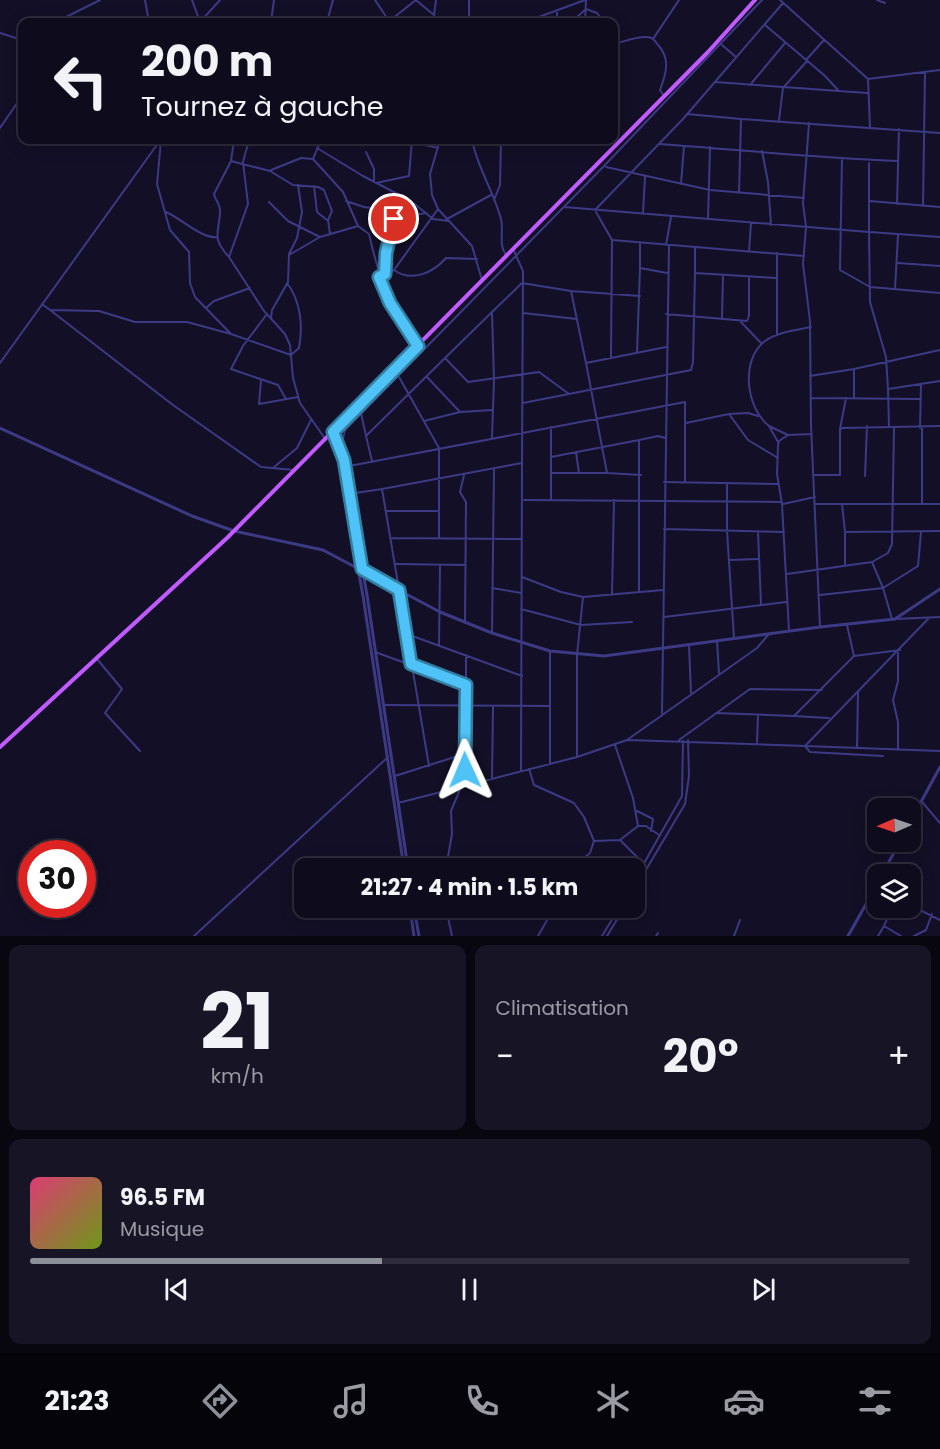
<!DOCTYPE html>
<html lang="fr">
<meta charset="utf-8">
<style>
:root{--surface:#0e0b1c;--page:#171425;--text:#f1f3f6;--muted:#9b9ba3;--line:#2e2b3b;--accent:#8c9099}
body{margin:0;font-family:Poppins,sans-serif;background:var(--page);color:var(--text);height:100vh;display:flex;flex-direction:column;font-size:22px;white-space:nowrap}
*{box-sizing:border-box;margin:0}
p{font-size:20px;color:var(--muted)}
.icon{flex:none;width:33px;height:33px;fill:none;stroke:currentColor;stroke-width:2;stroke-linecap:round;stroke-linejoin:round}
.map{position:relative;height:936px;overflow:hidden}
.sheet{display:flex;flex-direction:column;gap:9px;padding:9px;background:#08060f;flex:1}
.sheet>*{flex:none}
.guide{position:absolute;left:18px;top:18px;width:600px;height:126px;border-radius:12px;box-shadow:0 3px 15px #0003,0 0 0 2px var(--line);background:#0e0b1c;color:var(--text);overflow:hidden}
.needle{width:39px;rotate:268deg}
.tools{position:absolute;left:867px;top:798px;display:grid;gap:12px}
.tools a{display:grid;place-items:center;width:54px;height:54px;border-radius:12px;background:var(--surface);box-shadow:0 3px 15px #0003,0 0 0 2px var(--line);font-size:30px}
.speed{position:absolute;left:18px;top:840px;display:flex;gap:12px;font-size:30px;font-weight:700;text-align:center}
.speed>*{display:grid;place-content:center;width:78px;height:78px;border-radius:50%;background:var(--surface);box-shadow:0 3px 15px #0003,0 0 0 2px var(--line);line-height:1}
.speed .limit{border:9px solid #d22;background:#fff;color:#111}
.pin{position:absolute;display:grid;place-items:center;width:51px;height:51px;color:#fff;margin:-26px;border:3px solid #fff;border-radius:50%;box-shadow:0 2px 6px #0007}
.me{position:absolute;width:66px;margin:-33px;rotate:359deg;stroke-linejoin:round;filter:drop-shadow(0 0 4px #0008)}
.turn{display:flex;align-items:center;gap:21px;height:126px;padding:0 24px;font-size:27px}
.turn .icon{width:78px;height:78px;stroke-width:2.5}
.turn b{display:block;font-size:42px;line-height:51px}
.big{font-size:45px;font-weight:700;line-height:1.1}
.sheet .widget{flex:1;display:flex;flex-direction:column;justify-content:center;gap:9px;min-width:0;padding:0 21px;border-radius:12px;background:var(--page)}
.sheet .dial{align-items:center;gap:0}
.dial b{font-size:78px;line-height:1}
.song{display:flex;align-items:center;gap:18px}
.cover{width:72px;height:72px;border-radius:9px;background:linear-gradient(135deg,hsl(340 70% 55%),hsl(80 70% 35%))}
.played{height:6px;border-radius:3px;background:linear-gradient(90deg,var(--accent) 40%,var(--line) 40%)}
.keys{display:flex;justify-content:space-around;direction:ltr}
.heat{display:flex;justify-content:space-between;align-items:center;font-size:33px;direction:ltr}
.sheet .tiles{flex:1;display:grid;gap:9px;grid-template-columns:1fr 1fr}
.widget:last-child{grid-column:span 2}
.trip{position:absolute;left:294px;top:858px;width:351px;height:60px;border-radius:12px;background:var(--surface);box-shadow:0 3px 15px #0003,0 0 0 2px var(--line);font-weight:700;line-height:60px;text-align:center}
.menu{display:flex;height:96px;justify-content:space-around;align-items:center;background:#06040b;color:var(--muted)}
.menu .icon{width:42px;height:42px}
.menu .on{color:var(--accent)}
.menu b{font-size:27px;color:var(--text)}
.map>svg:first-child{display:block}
</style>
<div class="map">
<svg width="940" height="936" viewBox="0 0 940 936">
<rect width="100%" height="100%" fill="#130f26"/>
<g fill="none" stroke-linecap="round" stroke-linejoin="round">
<path stroke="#3d3a85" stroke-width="2" d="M 145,0 L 149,22
M 192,0 L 200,22
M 375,0 L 389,21
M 780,0 L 868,79
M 877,0 L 885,3
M 417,1 L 434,15 L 437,22
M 434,15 L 436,0
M 537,17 L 539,22
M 56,22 L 100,0
M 200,22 L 220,0
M 271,22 L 274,0
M 327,22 L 333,0
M 388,22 L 416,0
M 469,22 L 469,0
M 525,22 L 585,0
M 557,22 L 557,10
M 577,22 L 577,17 L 586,9 L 597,13 L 604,22
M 585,22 L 586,0
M 765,25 L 824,75 L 839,91
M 0,33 L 22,40
M 653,39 L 679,0
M 614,44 C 623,42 637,36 647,37 C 653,37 655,41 658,45 C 671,59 666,74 660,90 L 664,96
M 722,45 L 736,57
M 806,60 L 824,40
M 715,82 L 867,93
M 750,85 L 785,43
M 687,114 L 741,119
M 779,120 L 783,88 L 807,61
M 809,123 L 803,203 L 806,227 L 803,264 L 810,321 L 811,425 L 820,627
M 870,127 L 868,79 L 940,70
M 0,128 L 22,96
M 161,140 L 157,184 L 170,230 L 189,252 L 190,283 L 195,297 L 231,334 L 291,355 L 299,348 C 303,327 301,301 287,283
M 249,140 L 243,162 L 248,204 L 229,257 L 264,311 L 285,334 L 290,345 L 293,378 L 300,403 L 326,440
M 321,140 L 313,159 L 343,192 L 358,226
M 440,140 L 430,174 L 432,195 L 438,209 L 472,246 L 482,280
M 472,140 C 477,167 494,192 501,219 C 504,232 498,244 506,255
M 412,142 L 438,148
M 660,144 C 739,150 820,158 898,161
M 317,148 L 363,176 L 411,201 L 433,219 L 449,221
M 762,151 L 768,182 L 771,225
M 366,152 L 374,169 L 374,182
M 842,158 L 840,270 L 870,287 L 940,293
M 231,161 L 270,171 L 293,185 L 318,187 L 324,190 L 332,211 L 328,220 L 330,234
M 606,167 L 710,190 L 804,198
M 271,170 L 301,158 L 313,159
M 376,183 L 409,176 L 412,140
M 681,184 L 684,146
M 314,186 L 317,212 L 327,220
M 739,193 L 741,119 L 940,133
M 494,200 L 500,185 L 501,140
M 346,201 L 364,207 L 388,210 L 397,214
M 870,201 L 940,207
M 269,202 L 288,221 L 320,237
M 897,204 L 899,129
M 923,206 L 925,72
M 564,207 L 869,232 L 869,163
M 595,210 L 683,119 L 783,3
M 166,212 C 182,219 202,239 217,237
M 596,212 L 612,240 L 804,256
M 643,213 L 645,177
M 394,219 L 426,213
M 447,219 L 491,195
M 708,219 L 710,147
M 666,245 L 671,217
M 695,247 L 695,273
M 513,249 L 523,271 L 522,463
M 749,252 L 751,223
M 777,253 L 777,335
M 289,254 L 297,238 L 302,212 L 298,185
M 229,257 C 211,237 219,234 220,212 C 221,205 215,200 214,194 L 231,161 L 234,140
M 898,263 L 940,266
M 640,268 L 640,244
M 394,270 C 412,283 434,272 446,258 L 477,259
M 385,274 L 388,241 L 405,197
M 379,277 L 394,270 L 438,209
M 895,289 L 898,235
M 42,304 L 50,310 L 99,311 L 135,322 L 187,322 L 231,334
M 206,308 L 214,301 L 250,288
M 50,310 L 173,405 L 261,467 L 294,470
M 523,313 L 577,319
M 267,314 L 243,346 L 231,369 L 278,385 L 286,399
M 666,314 L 747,321 L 749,316 L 749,277
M 271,318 L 272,310 L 288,282 L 289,255 L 320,237 L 358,226 L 369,234 C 379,278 390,309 418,346
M 722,318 L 723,276
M 740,321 L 761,343
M 637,352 L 640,268 L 667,273
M 445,358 L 492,312
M 611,358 L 612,241
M 0,363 L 159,142
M 586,363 L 571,291 L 640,296
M 854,369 L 854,398
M 810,376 L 854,369 L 940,350
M 399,377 L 439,448 L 439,538
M 427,377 L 460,412
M 261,380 L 259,404 L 298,397
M 888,389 L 886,357 L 870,302 L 869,232 L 940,237
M 811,398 L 920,399
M 523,403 L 691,370 L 693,362 L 695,273 L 776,278
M 361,413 L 366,436
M 729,414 L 748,413 L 758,416
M 424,421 L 460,412 L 492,410
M 686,423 L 729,414 L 748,440 L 778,458
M 769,426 C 746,408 740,360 765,341 C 778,332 796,330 811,327
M 551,427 L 551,457
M 889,427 L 888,389 L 940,381
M 920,428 L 921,384
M 840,429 L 846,398
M 492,437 L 494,380 L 492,312 L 522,283 L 571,291
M 778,442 L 769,426 L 788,435
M 340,451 L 345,430 L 604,166 L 762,0
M 576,452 L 579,473
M 372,461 L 366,436 L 445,358 L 468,382 L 539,372 L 569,394
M 344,467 L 685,402 L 685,482
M 273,468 L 297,448 L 311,420
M 551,473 L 607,473
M 464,475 L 460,492 L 466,502 L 465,623
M 641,475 L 607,473 L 586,363 L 666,347
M 815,475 L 840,475 L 840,430 L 842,428 L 940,426
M 865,476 L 867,426
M 664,482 L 778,484
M 727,483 L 727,531 L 734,638
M 349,494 L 382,489
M 551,499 L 551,457 L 639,440
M 524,500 L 782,502
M 922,503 L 922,428
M 783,504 L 815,497
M 815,504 L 940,504
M 842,504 L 845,532 L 940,531
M 386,511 L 437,511
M 664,529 L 784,532
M 758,532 L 761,604
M 845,532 L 845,565
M 391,538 L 522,539
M 730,560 L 758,559
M 396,564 L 465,565
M 787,574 L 872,562
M 522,577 L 561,592 L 583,597 L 577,655 L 577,757
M 492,588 L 521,593
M 639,592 L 639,440 L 658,436 L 665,438
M 612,595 L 614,500
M 820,595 L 883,588 L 872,562 L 888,553 L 892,544 L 894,427
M 583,597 L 663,590
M 521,609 L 581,625 L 632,622
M 664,617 L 786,602
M 892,619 L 883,588 L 918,566 L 921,532
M 895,619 L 940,617
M 847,625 L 854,656 L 900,650
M 789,631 L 782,504 L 777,474 L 778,445 L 779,441 L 788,435 L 811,434
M 492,633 L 494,469
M 407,634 L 522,676
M 717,641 L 719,673
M 689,645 L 691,693
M 439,646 L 440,565
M 375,652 L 466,685
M 466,655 L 466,785
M 97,659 L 122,689 L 105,713 L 140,751
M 384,705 L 549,706
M 662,713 L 669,246
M 716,713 L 794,716
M 829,718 L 794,716 L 854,656
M 627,740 L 805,746 L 929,618
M 679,740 L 750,689 L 822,690
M 757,743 L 758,716
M 805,746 L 940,751
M 805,746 L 810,752 L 883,756
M 857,748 L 858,691
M 898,750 L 898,722 L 893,700 L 898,681 L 898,653
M 550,764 L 550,651
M 429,766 L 382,489 L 522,463 L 521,770
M 529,769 L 534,785 L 574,803 L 584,817 L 594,841
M 395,776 L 464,754
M 492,779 L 493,707
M 398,803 L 577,757 L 627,740 L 757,648 L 768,635
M 923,803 L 940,823
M 637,811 L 653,819 L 651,831
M 638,826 L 646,826 L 659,835
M 620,840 L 644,864
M 446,868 L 452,834 L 451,811 L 461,787
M 571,868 L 590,853 L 594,841 L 620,840 L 638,826 L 633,798 L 615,745
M 634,881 L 682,796 L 683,741
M 634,890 L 685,804 L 689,776 L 688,740
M 910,905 L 940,920
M 446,908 L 452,936
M 892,908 L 884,926 L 901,936
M 194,936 L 388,757
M 538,936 L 554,908
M 602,936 L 619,908
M 607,936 L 624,908
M 656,936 L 658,933
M 734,936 L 740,920
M 878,936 L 884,926
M 914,936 L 926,930 L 932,914"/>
<path stroke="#3d3a85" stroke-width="3" d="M 0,428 L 192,516 L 234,531 L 323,550 L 440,612 L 492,633 L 550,651 L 604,656 L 820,627 L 895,619 L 940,589
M 333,432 L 343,460 L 367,595 L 408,868
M 341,458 L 340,468 L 363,596 L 404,868
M 910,822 L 940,767
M 882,874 L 900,842
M 410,908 L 414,936
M 414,908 L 419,936
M 848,936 L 878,883"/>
<path stroke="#c25bff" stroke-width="4" d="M 0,747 L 227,538 L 708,52 L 755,0"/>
</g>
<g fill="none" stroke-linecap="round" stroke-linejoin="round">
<g stroke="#337fa1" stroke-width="15">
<path id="route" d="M 394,219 L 386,253 L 385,274 L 379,277 L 390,303 L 418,346 L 333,432 L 344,460 L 362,569 L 399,590 L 411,664 L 466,685 L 465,770"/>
</g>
<use href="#route" stroke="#4fc3f7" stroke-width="10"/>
</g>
</svg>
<div class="tools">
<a><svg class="needle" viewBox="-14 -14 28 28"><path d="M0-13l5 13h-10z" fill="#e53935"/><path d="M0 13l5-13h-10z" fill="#9b9ba3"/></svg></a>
<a><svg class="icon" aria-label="layers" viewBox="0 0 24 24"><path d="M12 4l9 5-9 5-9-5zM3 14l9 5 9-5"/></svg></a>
</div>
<div class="speed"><div class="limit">30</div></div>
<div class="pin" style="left:394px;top:219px;background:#d93025"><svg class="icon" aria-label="arrive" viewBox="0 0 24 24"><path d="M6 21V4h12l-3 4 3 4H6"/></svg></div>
<svg class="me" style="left:465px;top:770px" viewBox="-20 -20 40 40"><path d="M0-17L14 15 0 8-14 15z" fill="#4fc3f7" stroke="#fff" stroke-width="4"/></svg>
<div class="trip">21:27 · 4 min · 1.5 km</div>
<div class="guide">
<div class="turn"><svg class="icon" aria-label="left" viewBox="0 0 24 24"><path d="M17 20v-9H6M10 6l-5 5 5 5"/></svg><div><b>200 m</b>Tournez à gauche</div></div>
</div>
</div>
<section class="sheet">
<div class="tiles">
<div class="widget dial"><b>21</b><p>km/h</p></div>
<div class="widget"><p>Climatisation</p>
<div class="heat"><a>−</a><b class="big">20°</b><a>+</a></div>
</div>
<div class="widget">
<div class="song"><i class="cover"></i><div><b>96.5 FM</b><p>Musique</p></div></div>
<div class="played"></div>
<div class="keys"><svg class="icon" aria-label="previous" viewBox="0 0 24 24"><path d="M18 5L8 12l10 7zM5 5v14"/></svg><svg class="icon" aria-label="pause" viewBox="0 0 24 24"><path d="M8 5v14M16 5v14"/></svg><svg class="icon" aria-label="next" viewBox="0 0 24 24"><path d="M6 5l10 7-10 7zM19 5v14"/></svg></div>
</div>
</div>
</section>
<nav class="menu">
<b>21:23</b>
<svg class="icon on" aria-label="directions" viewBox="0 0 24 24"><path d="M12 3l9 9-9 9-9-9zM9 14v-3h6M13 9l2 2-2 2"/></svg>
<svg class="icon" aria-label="music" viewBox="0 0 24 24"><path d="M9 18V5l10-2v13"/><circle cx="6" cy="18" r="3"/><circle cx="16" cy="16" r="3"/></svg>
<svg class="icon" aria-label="phone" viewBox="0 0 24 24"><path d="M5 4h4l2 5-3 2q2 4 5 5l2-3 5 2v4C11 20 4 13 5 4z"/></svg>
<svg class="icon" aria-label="climate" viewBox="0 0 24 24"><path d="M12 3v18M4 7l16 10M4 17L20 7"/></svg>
<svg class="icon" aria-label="car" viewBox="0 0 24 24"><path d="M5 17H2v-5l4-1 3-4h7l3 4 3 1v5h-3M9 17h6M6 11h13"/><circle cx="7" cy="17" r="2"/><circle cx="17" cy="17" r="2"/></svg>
<svg class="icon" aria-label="filters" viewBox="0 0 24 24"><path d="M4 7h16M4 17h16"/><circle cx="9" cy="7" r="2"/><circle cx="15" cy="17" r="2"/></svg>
</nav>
